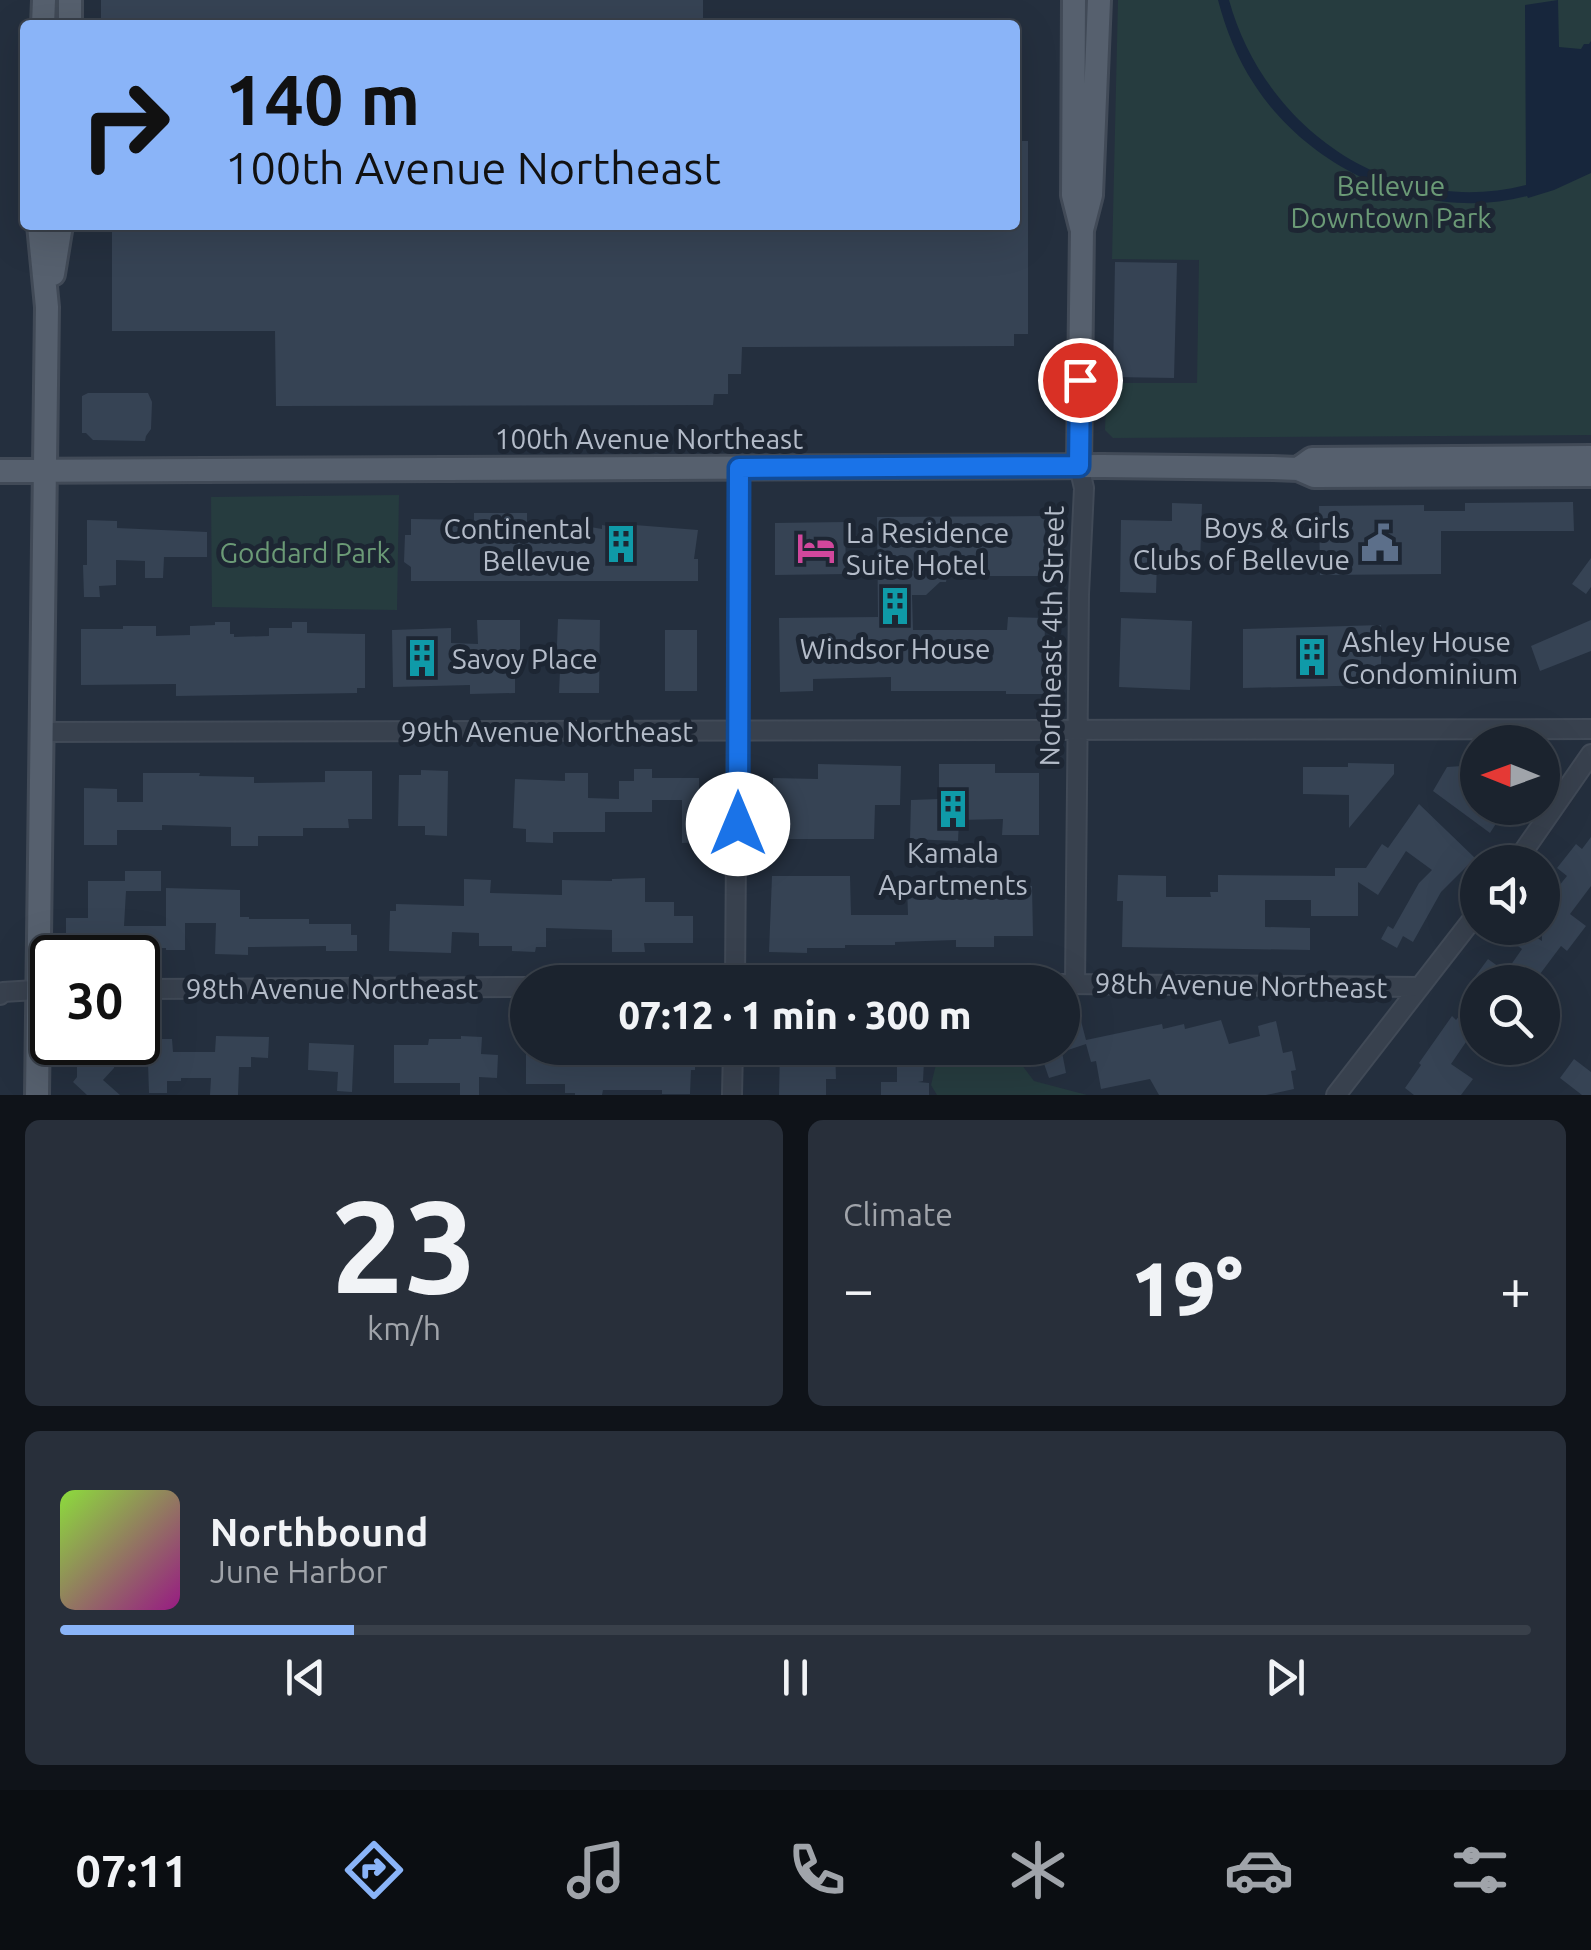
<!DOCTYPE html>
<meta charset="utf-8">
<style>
:root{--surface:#1b232e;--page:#282f3a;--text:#f1f3f6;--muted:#a0a4aa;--line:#39404a;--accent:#8ab4f8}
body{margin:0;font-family:Ubuntu,sans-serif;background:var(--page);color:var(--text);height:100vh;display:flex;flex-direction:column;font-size:38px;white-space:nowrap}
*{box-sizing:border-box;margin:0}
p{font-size:32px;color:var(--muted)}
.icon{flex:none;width:55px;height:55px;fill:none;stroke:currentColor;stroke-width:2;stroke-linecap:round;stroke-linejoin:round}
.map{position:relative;height:1095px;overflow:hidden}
.details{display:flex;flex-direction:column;gap:25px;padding:25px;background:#0f1319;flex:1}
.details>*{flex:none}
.banner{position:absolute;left:20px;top:20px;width:1000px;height:210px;border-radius:10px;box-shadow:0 10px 40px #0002,0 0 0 2px var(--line);background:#8ab4f8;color:#111;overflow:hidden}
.needle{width:65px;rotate:271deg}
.buttons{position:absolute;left:1460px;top:725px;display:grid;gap:20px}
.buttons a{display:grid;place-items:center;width:100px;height:100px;border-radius:50%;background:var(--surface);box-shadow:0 10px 40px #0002,0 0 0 2px var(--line);font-size:50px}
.speed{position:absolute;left:30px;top:935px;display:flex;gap:20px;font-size:50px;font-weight:700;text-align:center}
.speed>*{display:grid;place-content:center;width:130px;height:130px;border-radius:50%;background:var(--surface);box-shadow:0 10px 40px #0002,0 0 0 2px var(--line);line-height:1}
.speed .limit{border:5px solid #111;border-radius:15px;background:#fff;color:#111}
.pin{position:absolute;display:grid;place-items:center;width:85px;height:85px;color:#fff;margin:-42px;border:5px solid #fff;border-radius:50%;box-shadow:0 2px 10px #0007}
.me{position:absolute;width:110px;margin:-55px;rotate:0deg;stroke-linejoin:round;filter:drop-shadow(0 0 8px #0008)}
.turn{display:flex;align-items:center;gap:35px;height:210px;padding:0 40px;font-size:45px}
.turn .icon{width:130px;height:130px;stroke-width:2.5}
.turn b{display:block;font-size:70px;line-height:85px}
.big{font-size:75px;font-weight:800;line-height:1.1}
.details .widget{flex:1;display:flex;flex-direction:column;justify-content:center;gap:15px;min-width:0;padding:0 35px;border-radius:15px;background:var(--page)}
.details .dial{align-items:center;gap:0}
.dial b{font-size:130px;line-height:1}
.song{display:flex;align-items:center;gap:30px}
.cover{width:120px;height:120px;border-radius:15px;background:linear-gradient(135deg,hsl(90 70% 55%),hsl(310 70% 35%))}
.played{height:10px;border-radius:5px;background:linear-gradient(90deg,var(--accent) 20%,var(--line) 20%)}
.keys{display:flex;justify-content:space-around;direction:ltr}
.heat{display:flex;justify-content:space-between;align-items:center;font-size:55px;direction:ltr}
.details .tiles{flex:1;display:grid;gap:25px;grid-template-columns:1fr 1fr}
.widget:last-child{grid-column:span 2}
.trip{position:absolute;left:510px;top:965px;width:570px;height:100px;border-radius:50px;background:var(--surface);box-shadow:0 10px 40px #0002,0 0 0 2px var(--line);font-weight:800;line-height:100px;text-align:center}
.tab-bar{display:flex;height:160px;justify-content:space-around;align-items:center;background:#0b0e12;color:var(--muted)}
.tab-bar .icon{width:70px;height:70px}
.tab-bar .on{color:var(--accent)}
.tab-bar b{font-size:45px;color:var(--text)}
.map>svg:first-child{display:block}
</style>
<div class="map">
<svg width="1591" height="1095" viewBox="0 0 1591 1095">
<rect width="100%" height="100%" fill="#242f3e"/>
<path fill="#263c3f" d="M 1118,0 L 1591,0 L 1591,435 L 1113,438 L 1105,430 L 1107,383 L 1197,383 L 1199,260 L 1112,259 Z
M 399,495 L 397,610 L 212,607 L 211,497 Z
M 927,1048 L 1009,1048 L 1034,1081 L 1087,1095 L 937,1095 L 931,1085 L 938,1056 Z"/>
<path fill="#17263c" d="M 1218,0 L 1229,0 C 1264,128 1392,219 1526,185 L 1525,5 L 1558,0 L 1559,47 L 1581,49 L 1584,44 L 1589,44 L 1591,41 L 1591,173 L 1554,190 L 1528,198 L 1527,196 C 1426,223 1310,171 1254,84 C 1237,58 1226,30 1218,0 Z"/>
<path fill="#364354" d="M 101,0 L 703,0 L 703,22 L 694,22 L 694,25 L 101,25 Z
M 1015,141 L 1028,141 L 1028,334 L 1014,334 L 1014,346 L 742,347 L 741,374 L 728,374 L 728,394 L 714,394 L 713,405 L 276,406 L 275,331 L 112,331 L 112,225 L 1015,225 Z
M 1115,262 L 1177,263 L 1174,378 L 1113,377 Z
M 88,393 L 148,393 L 152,402 L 151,429 L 146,436 L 145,441 L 93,440 L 86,433 L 82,433 L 82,396 Z
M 1573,502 L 1574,531 L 1441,531 L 1441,574 L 1320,575 L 1319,506 L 1424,505 L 1424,511 L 1465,511 L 1465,503 Z
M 1172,503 L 1202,504 L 1200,563 L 1157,562 L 1156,593 L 1120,592 L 1121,520 L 1172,521 Z
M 474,513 L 527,513 L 527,526 L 573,524 L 602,529 L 602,525 L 620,528 L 622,524 L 698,530 L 694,559 L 698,559 L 698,581 L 411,581 L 411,567 L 404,562 L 405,535 L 411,535 L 411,519 L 474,520 Z
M 1045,516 L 1045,576 L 947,576 L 946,582 L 940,582 L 926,595 L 912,595 L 913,630 L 1007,630 L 1008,617 L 1045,618 L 1044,694 L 1006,694 L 1006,691 L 891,691 L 891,677 L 813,679 L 813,691 L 780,692 L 779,618 L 878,617 L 877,517 Z
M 87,520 L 117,521 L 117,528 L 207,532 L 207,557 L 164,557 L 163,578 L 145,578 L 145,561 L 116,560 L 116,585 L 99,586 L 100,597 L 84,597 L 83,565 L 87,565 Z
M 845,522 L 846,574 L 775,575 L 775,523 Z
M 1591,558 L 1591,587 L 1586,594 L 1572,584 Z
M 1121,618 L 1192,621 L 1190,690 L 1119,687 Z
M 558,619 L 600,620 L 599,693 L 559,693 L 560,670 L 556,670 Z
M 477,620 L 520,620 L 520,670 L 515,670 L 515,693 L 470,694 L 470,685 L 393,687 L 392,630 L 451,628 L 451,643 L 478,644 Z
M 1591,620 L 1591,651 L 1540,671 L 1531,646 Z
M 215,622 L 230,622 L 230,634 L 234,634 L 234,637 L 269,636 L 269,628 L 292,628 L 292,622 L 307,622 L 307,633 L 365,634 L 365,688 L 357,688 L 357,693 L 176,696 L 176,684 L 81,685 L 81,629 L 123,629 L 123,626 L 156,626 L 156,636 L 190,635 L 190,626 L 215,625 Z
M 1381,625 L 1381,685 L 1243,688 L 1243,629 Z
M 665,630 L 697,630 L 697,691 L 665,691 Z
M 1348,763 L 1394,764 L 1394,774 L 1349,828 L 1349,795 L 1303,794 L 1303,767 L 1348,767 Z
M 818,764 L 901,766 L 900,805 L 875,805 L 874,839 L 772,839 L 773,778 L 818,779 Z
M 939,764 L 995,764 L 995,773 L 1039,773 L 1039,835 L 1002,835 L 1003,819 L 959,820 L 958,841 L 910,839 L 911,800 L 939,799 Z
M 1478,765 L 1478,808 L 1506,808 L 1490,833 L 1433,791 L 1447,767 Z
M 634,769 L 652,769 L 652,778 L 699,778 L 699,827 L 706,827 L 706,842 L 682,843 L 682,800 L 652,800 L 652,812 L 605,812 L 605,832 L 553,832 L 553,843 L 526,842 L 526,829 L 513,828 L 515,779 L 565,781 L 565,773 L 588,773 L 588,798 L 619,799 L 619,781 L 634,781 Z
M 421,770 L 448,771 L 447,836 L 425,835 L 425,826 L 398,826 L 399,775 L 421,775 Z
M 325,771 L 372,771 L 372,819 L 348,819 L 349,828 L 303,828 L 303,836 L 258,836 L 258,846 L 231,846 L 231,827 L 162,825 L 162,830 L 117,830 L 117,845 L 84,845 L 84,788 L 117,789 L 117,802 L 143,802 L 143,773 L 200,773 L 199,776 L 254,777 L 254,783 L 325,782 Z
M 1419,804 L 1475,858 L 1441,892 L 1413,942 L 1403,936 L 1397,948 L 1381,939 L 1388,926 L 1393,929 L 1419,883 L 1432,870 L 1406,851 L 1378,895 L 1358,882 L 1358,916 L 1311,916 L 1311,900 L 1265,900 L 1265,927 L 1310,928 L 1310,950 L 1122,947 L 1123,901 L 1117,901 L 1118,875 L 1166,876 L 1166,897 L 1211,897 L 1210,892 L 1218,892 L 1218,875 L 1335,876 L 1335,868 L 1366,868 L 1382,844 L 1388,848 Z
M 1591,837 L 1591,886 L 1570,914 L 1586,926 L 1567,951 L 1561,946 L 1534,982 L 1471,982 L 1488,959 L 1506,972 L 1522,949 L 1511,941 L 1521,928 L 1542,941 L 1542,907 L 1567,876 L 1557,868 L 1576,844 L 1582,849 Z
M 125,871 L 161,871 L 161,891 L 126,891 L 124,926 L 166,926 L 166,888 L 240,890 L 240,917 L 249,917 L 249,919 L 309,919 L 309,924 L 351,924 L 351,935 L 357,935 L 357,951 L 326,951 L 326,946 L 248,947 L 248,955 L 215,954 L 216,923 L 185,923 L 185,950 L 166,950 L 166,948 L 66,950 L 66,918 L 88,918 L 88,881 L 125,881 Z
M 772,876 L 850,876 L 851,915 L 908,915 L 907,887 L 945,887 L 945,889 L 1008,889 L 1008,887 L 1032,886 L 1033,936 L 994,936 L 994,947 L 956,947 L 956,940 L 895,942 L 895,945 L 845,945 L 845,948 L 807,948 L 807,953 L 769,952 Z
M 645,878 L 645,902 L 674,902 L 674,916 L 693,916 L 693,943 L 644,943 L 645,952 L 612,952 L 612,930 L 546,928 L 546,947 L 536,947 L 535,952 L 512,951 L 512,946 L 479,946 L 479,933 L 452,932 L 451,953 L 389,951 L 390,911 L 396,911 L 396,904 L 464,906 L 464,879 L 491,880 L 490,893 L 562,895 L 562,880 L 612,881 L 612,879 Z
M 1478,992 L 1478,1051 L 1466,1042 L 1451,1064 L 1473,1079 L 1461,1095 L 1414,1095 L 1405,1088 L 1421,1065 L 1419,1063 L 1452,1016 L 1456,1020 Z
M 1221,1020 L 1229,1044 L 1260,1036 L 1258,1026 L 1276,1021 L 1283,1053 L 1292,1051 L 1296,1070 L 1291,1071 L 1294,1089 L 1266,1095 L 1159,1095 L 1150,1079 L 1101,1089 L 1096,1061 L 1091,1062 L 1086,1044 L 1062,1052 L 1066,1073 L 1049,1078 L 1042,1058 L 1027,1063 L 1023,1048 L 1062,1048 L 1062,1026 L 1081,1021 L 1086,1040 L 1162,1024 L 1163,1029 L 1184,1024 L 1185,1029 Z
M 216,1036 L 269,1037 L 268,1058 L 251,1057 L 251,1067 L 239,1067 L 238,1095 L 210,1095 L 211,1078 L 181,1078 L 181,1081 L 167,1081 L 167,1093 L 149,1093 L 148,1063 L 144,1063 L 144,1059 L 114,1059 L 114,1068 L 103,1080 L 120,1095 L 87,1095 L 73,1082 L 77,1077 L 77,1042 L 144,1042 L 144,1039 L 172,1039 L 173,1052 L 215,1052 Z
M 461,1036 L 482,1037 L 481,1054 L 498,1055 L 497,1078 L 479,1077 L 479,1095 L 460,1095 L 460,1083 L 394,1083 L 394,1045 L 428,1045 L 429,1039 L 461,1039 Z
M 309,1043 L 354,1045 L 352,1092 L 337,1091 L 338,1072 L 308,1070 Z
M 526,1048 L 584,1048 L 584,1058 L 613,1058 L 613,1048 L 691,1048 L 691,1053 L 695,1053 L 695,1070 L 691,1070 L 690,1094 L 662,1094 L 662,1090 L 603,1090 L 602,1095 L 575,1095 L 575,1093 L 565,1093 L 565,1084 L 526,1084 Z
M 780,1048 L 835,1048 L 836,1079 L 826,1079 L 826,1095 L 779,1095 Z
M 1574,1059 L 1591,1072 L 1591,1095 L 1582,1095 L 1560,1078 Z
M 897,1061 L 924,1061 L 923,1081 L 918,1082 L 929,1083 L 929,1095 L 881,1095 L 881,1082 L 897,1082 Z"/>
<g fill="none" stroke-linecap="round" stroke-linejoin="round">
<g stroke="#414a57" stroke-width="22">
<path id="minor" d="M 42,732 L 1591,729
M 1516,862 L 1591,754
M 735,982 L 739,468
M 1062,984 L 1420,987
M 1075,984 L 1079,594 L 1084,488 L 1079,466
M 138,989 L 528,987
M 0,995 L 3,992 L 52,989
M 732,1095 L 733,1048
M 1336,1095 L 1478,912"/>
</g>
<g stroke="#414a57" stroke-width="28">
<path id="major" d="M 1074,0 L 1073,195 L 1081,227
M 43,25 L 44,0
M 70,25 L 70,0
M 53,274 L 61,225
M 1079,466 L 1082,230 L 1091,195 L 1099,0
M 1298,469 L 1312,459 L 1591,457
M 0,471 L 1103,466 L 1273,468 L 1298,469 L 1314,476 L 1591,475
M 37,1095 L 47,307 L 39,225"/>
</g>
<use href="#minor" stroke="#38414e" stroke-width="18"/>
<use href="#major" stroke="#56606e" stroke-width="22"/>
</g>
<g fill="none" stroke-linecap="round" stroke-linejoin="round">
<g stroke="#114b97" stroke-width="25">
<path id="route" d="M 738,824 L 739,468 L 1079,466 L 1080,380"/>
</g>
<use href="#route" stroke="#1a73e8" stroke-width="18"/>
</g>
<defs>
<g id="civic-bare" transform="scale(3)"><path d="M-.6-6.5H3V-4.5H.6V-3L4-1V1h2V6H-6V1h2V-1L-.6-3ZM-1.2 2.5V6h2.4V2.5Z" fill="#5c6f8a" stroke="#1d2633" stroke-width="2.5" paint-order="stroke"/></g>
<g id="building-bare" transform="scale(3)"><path d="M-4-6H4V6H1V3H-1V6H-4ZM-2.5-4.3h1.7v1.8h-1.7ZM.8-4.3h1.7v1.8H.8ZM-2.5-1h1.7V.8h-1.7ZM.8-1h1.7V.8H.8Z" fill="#0f9aa8" stroke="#1d2633" stroke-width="2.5" paint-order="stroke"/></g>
<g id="hotel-bare" transform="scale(3)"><path d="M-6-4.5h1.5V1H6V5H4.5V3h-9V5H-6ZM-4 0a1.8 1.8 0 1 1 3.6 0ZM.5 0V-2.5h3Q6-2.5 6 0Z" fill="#d1479c" stroke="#1d2633" stroke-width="2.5" paint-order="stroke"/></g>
</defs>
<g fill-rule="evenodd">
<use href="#civic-bare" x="1380" y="543"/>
<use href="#building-bare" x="621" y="544"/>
<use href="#hotel-bare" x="816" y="548"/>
<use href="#building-bare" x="895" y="606"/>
<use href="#building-bare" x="1312" y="657"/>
<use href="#building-bare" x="422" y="658"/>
<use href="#building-bare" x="953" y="809"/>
</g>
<g text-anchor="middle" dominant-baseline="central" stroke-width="10" stroke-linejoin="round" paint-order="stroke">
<g font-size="28" fill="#6b9a76" stroke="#1d2633">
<text x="1391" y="185">Bellevue<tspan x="1391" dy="32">Downtown Park</tspan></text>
<text x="305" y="552">Goddard Park</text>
</g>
<g font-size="28" fill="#b4bcc9" stroke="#1d2633">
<text x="649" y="438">100th Avenue Northeast</text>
<text transform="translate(1051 636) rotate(-89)">Northeast 4th Street</text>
<text x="547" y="731">99th Avenue Northeast</text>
<text transform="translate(1241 985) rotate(1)">98th Avenue Northeast</text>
<text x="332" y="988">98th Avenue Northeast</text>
</g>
<g font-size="28" fill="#b4bcc9" stroke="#1d2633" text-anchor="start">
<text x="1350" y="527" text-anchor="end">Boys &amp; Girls<tspan x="1350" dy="32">Clubs of Bellevue</tspan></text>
<text x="591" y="528" text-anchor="end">Continental<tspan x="591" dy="32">Bellevue</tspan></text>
<text x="846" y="532">La Residence<tspan x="846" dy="32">Suite Hotel</tspan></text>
<text x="1342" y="641">Ashley House<tspan x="1342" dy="32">Condominium</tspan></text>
<text x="895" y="648" text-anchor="middle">Windsor House</text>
<text x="452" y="658">Savoy Place</text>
<text x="953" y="852" text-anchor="middle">Kamala<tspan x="953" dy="32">Apartments</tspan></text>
</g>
</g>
</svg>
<div class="buttons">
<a><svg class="needle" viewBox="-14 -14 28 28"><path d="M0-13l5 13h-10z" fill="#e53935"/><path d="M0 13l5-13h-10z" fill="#a0a4aa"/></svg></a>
<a><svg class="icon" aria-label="sound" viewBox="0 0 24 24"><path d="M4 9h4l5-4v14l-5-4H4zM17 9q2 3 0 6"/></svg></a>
<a><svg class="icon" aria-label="search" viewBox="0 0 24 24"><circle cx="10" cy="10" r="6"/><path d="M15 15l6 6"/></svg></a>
</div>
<div class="speed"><div class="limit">30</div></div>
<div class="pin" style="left:1080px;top:380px;background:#d93025"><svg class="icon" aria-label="arrive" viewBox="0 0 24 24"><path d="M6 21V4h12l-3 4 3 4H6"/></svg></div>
<svg class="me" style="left:738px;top:824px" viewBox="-20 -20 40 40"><circle r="19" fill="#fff"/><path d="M0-13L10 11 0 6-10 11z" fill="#1a73e8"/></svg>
<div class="trip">07:12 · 1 min · 300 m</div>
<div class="banner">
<div class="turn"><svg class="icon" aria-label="right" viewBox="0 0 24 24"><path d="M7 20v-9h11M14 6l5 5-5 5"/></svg><div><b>140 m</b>100th Avenue Northeast</div></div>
</div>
</div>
<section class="details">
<div class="tiles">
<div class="widget dial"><b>23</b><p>km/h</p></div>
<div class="widget"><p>Climate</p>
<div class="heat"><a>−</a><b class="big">19°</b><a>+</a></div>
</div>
<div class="widget">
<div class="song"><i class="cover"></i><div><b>Northbound</b><p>June Harbor</p></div></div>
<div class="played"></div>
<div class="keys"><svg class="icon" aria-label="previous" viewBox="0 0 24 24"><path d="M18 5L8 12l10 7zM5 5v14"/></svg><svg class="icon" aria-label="pause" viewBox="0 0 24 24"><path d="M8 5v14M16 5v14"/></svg><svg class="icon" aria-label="next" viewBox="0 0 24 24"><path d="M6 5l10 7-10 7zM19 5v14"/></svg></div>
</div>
</div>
</section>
<nav class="tab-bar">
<b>07:11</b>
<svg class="icon on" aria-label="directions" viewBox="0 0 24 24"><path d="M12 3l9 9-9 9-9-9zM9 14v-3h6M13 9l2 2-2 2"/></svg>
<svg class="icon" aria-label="music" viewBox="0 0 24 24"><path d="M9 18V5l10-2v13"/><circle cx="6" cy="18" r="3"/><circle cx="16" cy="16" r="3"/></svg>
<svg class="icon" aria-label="phone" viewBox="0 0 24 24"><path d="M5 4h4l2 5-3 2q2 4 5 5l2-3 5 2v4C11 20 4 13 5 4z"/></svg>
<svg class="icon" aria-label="climate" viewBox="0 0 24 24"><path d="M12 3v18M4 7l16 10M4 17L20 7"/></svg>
<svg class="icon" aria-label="car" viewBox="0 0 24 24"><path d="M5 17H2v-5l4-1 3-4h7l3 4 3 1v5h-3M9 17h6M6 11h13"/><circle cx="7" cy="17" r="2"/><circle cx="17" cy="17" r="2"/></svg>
<svg class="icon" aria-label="filters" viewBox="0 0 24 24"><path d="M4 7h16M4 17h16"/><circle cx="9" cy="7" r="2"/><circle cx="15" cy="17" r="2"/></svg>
</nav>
